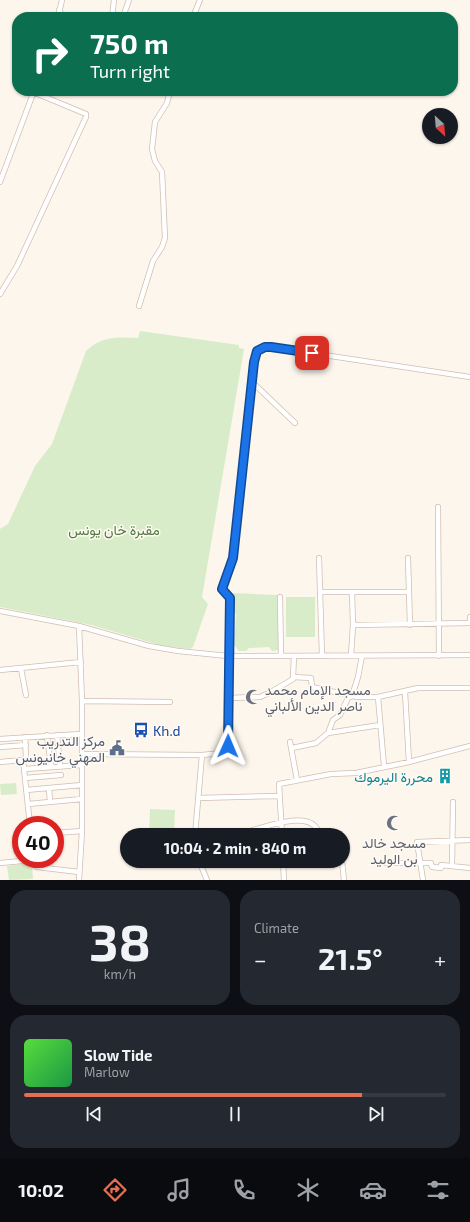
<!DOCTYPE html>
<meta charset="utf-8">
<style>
:root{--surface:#171b24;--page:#242831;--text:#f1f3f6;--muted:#9ea1a6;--line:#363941;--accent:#e76f51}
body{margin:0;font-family:"Exo 2",Vazirmatn,sans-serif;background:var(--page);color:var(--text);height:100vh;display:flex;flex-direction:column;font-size:15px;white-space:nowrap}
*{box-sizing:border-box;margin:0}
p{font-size:13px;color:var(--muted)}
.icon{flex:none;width:22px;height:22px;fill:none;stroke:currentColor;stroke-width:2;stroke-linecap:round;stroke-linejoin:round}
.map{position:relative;height:880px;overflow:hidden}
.drawer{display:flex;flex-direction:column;gap:10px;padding:10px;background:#0d0f14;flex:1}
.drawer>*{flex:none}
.guide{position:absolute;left:12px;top:12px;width:446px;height:84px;border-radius:16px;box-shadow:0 1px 3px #0004;background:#0b6e4f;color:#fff;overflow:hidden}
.needle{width:26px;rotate:154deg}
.tools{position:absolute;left:422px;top:108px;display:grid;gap:8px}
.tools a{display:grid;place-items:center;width:36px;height:36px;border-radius:50%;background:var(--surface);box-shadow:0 1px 3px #0004;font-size:20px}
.speed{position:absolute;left:12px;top:816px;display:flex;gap:8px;font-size:20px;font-weight:700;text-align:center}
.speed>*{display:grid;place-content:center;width:52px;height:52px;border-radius:50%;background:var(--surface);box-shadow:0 1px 3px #0004;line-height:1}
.speed .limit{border:6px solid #d22;background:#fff;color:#111}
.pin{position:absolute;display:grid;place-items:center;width:34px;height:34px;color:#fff;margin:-17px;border-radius:8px;box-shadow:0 2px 6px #0006}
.me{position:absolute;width:44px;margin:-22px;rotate:1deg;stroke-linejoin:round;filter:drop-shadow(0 0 3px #0008)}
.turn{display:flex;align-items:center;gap:14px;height:84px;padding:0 12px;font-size:18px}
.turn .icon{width:52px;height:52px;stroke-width:2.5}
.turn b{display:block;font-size:28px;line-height:34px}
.big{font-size:30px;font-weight:700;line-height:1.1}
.drawer .card{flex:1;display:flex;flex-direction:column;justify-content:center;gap:6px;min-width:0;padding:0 14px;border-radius:16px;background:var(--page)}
.drawer .dial{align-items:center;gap:0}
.dial b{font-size:52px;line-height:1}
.song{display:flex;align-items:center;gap:12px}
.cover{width:48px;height:48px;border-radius:6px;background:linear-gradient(135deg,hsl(110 70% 55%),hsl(140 70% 35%))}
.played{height:4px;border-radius:2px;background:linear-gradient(90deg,var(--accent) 80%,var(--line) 80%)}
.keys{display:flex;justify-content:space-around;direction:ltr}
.heat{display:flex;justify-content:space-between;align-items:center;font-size:22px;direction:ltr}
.drawer .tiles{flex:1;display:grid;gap:10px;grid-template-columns:1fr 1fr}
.card:last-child{grid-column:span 2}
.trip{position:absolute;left:120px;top:828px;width:230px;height:40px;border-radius:20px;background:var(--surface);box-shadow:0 1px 3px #0004;font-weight:700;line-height:40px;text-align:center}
.tabs{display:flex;height:64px;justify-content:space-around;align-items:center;background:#090b0e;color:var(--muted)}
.tabs .icon{width:28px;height:28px}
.tabs .selected{color:var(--accent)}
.tabs b{font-size:18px;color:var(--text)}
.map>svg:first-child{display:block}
</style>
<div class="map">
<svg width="470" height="880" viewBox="0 0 470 880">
<rect width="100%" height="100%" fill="#fdf6ec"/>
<path fill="#d8ecc9" d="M 140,331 L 239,345 L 239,348 L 244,349 L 202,597 L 208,604 L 193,647 L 190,649 L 163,646 L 91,625 L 0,607 L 0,529 L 8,524 L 35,466 L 52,444 L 86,351 C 101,336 118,337 138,338 Z
M 233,593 L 278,595 L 279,650 L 272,651 L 269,647 L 249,648 L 246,651 L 239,651 L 234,645 L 236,614 L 234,613 Z
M 286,597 L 315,597 L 315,637 L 286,637 Z
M 16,783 L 17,794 L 1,795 L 0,784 Z
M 150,809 L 175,810 L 174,835 L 149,835 Z
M 32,863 L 33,879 L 9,880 L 7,866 Z"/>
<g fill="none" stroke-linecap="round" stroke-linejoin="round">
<g stroke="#d1beb0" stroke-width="6">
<path id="minor" d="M 59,10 L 62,15 L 67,17
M 58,17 L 62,0
M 112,17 L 114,0
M 123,17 L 129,0
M 193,17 L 200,0
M 0,182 L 34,91
M 0,294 L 17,266 L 86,117 L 86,114 L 33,92
M 139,306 L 153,261 L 162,247 L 165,238 L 162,172 L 155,161 L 152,149 L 155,122 L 167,103 L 170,91
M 252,382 L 295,423
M 438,507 L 439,656
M 319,558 L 322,656
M 408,558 L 410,625
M 320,592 L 409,592
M 280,597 L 281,656
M 0,611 L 79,626 L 149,646 L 178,651 L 228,656 L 470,655
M 470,623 L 470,617
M 353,625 L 470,623
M 79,626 L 82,701 L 82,831 L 79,880
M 351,656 L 353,625 L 352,592
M 21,669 L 26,695
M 0,670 L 81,662
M 293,677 L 294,656
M 405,692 L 409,762
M 378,697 L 384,766
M 228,698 L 260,697 L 271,692 L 293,679 L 293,677 L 311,678 L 312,687 L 357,697 L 378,697 L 418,688 L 470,688
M 82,701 L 170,702
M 328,733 L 380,725
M 47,735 L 51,767
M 57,735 L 60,766
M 25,737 L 26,758 L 23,760 L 30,825
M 0,739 L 81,734
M 290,742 L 297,780
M 0,747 L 26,745
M 292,748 L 316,743 L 328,733 L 333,720 L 340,715 L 348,698 L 352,696 L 358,677 L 362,656
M 82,754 L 202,755 L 222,753 L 228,746 L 230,598 L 222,589 L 233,558 L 254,362 L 259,350 L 271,347 L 470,377
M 0,762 L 23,760
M 25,769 L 82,765
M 25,778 L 61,775
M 49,788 L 50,802
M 26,790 L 82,785
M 198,798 L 279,796
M 28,804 L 82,799
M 55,833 L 82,831
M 195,835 L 202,755
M 253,835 L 253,830 C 268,826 315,808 319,835
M 282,835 L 279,784 L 331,774 L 356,773 L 409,762 L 470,746
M 33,859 L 37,867 L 79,872
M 199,861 L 207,880
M 283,861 L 284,880
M 342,861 L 344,880
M 0,863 L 33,860
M 385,863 L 431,863 L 432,867 L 441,868 L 441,865 L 470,868
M 452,866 L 453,802
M 423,880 L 417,842 L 470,840"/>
</g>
<use href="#minor" stroke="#fff" stroke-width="4.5"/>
</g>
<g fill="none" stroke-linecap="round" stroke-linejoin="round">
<g stroke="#114b97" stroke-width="10">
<path id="route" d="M 228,746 L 230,598 L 222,589 L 233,558 L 254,362 L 257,351 L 265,347 L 271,347 L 312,353"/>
</g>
<use href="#route" stroke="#1a73e8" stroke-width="7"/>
</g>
<defs>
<g id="mosque-bare" transform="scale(1.2)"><path d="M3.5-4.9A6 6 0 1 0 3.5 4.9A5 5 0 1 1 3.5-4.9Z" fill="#6b7280" stroke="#fffaf3" stroke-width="2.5" paint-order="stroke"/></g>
<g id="bus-bare" transform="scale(1.2)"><path d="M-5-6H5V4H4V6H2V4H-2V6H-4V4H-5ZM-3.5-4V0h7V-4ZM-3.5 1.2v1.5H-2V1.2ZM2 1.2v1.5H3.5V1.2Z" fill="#1a4fb4" stroke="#fffaf3" stroke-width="2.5" paint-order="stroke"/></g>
<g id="civic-bare" transform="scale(1.2)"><path d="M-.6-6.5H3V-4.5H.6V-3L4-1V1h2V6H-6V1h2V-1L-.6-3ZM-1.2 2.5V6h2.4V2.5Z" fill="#5c6f8a" stroke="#fffaf3" stroke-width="2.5" paint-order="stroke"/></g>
<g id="building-bare" transform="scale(1.2)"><path d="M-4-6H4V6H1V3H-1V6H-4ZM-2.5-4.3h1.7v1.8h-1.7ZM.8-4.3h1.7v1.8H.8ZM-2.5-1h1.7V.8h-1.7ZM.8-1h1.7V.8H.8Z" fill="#0f9aa8" stroke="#fffaf3" stroke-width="2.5" paint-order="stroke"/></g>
</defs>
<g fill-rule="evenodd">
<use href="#mosque-bare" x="253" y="697"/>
<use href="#bus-bare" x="141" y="730"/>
<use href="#civic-bare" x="117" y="748"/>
<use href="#building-bare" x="445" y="776"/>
<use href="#mosque-bare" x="394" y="823"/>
</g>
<g text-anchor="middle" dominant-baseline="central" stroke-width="3" stroke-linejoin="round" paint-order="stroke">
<g font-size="14" fill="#537a41" stroke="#fffaf3">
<text x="114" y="529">مقبرة خان يونس</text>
</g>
<g font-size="14" fill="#5b616d" stroke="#fffaf3" text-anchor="start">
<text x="265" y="689">مسجد الإمام محمد<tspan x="265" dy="16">ناصر الدين الألباني</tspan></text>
<text x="394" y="842" text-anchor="middle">مسجد خالد<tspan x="394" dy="16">بن الوليد</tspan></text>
</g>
<g font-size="14" fill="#164399" stroke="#fffaf3" text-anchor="start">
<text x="153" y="730">Kh.d</text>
</g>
<g font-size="14" fill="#4e5e75" stroke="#fffaf3" text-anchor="end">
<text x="105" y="740">مركز التدريب<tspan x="105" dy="16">المهني خانيونس</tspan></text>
</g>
<g font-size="14" fill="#0d838f" stroke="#fffaf3" text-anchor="end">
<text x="433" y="776">محررة اليرموك</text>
</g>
</g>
</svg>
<div class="tools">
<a><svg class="needle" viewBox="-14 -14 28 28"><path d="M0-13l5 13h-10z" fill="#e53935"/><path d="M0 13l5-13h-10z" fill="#9ea1a6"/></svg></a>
</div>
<div class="speed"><div class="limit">40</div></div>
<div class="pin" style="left:312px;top:353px;background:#d93025"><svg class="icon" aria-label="arrive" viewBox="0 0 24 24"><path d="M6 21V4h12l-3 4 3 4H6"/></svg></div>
<svg class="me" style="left:228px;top:746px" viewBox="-20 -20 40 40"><path d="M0-17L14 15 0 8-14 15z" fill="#1a73e8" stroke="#fff" stroke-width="4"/></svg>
<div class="trip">10:04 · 2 min · 840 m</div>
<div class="guide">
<div class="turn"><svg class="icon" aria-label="right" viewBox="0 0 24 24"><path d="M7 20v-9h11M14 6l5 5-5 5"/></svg><div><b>750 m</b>Turn right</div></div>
</div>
</div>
<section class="drawer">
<div class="tiles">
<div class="card dial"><b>38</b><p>km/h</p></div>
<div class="card"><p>Climate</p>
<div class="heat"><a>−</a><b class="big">21.5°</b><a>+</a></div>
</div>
<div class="card">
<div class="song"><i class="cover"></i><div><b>Slow Tide</b><p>Marlow</p></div></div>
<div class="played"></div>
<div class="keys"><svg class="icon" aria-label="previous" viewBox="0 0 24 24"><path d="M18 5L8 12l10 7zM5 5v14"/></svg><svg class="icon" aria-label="pause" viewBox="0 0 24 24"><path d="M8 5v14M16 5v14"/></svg><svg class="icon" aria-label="next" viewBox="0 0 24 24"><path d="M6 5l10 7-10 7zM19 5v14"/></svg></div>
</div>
</div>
</section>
<nav class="tabs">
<b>10:02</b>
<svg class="icon selected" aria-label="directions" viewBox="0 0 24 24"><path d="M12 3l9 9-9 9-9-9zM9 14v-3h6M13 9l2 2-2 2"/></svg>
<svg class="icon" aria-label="music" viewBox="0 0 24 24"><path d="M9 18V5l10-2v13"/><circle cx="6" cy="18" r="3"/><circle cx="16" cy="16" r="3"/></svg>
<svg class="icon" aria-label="phone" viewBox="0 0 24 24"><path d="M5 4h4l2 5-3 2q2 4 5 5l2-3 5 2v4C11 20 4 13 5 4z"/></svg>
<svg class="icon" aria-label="climate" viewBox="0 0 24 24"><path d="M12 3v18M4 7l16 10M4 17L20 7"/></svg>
<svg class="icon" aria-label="car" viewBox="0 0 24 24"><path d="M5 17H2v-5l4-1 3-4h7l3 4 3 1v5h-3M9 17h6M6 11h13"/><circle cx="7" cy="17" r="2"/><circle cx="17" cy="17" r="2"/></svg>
<svg class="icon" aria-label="filters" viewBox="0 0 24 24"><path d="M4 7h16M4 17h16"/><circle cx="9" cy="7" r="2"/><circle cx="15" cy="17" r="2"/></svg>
</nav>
